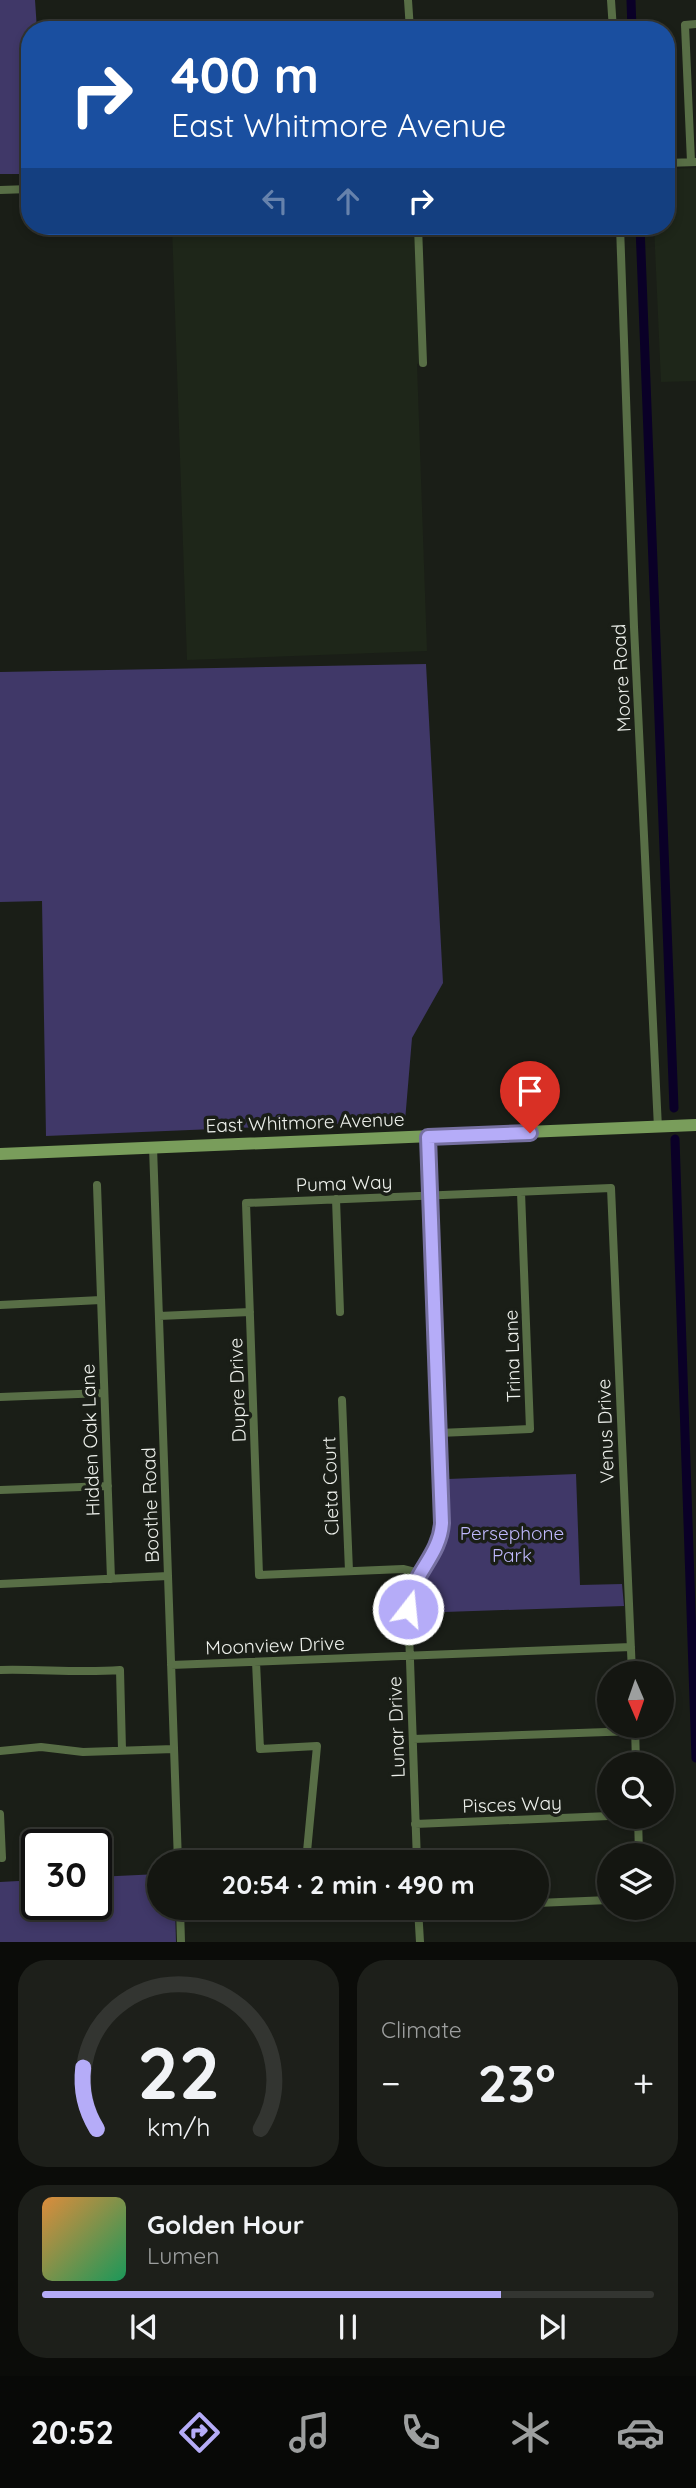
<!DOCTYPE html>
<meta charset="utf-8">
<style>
:root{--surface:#141611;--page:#1d1f1a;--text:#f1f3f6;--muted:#9d9f9f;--line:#333531;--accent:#b5acf8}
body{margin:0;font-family:Quicksand,sans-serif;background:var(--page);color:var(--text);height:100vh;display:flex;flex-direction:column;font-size:26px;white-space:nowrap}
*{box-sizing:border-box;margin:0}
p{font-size:23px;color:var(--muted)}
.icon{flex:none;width:38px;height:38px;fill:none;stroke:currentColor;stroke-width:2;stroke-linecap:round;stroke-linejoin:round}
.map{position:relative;height:1942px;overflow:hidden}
.sheet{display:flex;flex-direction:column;gap:18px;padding:18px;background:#0b0c09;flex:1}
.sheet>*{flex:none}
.guide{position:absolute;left:21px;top:21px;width:654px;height:214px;border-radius:28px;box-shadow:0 4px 10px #0003,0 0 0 2px var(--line);background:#1a4fa0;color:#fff;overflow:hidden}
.needle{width:46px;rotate:178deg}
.controls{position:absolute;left:597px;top:1661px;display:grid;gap:14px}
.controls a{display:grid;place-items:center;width:77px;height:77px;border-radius:50%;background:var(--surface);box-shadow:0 4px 10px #0003,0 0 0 2px var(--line);font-size:35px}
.speed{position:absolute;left:21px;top:1829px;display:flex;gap:14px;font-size:35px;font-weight:700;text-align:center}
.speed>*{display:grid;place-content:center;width:91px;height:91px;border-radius:50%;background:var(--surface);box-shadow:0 4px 10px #0003,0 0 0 2px var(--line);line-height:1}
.speed .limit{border:4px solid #111;border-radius:10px;background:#fff;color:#111}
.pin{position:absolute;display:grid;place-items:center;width:60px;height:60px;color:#fff;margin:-72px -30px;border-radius:50% 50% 50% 0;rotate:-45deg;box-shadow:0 0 7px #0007}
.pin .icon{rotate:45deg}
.me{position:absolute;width:77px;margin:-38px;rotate:16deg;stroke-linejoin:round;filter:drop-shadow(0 0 5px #0008)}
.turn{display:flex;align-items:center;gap:24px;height:147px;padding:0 35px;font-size:32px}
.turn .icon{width:91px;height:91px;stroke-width:2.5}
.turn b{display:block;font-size:49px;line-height:60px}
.lanes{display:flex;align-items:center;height:66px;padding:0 35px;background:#0003;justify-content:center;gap:35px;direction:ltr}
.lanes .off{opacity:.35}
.big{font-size:52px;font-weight:800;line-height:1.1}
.sheet .widget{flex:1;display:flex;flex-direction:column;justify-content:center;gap:10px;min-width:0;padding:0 24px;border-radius:28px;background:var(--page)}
.sheet .dial{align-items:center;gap:0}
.dial svg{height:182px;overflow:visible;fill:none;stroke:var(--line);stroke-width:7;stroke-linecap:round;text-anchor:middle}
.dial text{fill:var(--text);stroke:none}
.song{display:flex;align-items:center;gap:21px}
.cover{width:84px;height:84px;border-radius:10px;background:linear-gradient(135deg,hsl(30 70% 55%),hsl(150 70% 35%))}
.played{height:7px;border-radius:4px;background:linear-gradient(90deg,var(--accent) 75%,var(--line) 75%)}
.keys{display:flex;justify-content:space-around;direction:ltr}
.heat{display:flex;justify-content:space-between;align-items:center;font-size:38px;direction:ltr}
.sheet .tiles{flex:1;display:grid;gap:18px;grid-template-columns:1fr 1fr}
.widget:last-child{grid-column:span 2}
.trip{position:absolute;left:147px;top:1850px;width:402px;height:70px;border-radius:35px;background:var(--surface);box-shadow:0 4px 10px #0003,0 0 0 2px var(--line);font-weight:800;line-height:70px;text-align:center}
.tab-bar{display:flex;height:112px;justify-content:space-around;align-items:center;background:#080907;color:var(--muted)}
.tab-bar .icon{width:49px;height:49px}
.tab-bar .selected{color:var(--accent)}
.tab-bar b{font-size:32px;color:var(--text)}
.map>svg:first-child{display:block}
</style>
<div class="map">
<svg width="696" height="1942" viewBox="0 0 696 1942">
<rect width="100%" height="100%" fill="#1a1e17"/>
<path fill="#1e2619" d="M 696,168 L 696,381 L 661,382 L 654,226 L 667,226 L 667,169 Z
M 172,226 L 418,226 L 423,363 L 417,364 L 427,651 L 187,660 Z"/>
<path fill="#403868" d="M 0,0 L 35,0 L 37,30 L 30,30 L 30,174 L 0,174 Z
M 426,664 L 443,983 L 412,1038 L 405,1121 L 46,1136 L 42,901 L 0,902 L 0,672 Z
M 576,1474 L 580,1585 L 622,1584 L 624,1606 L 415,1613 C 415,1586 434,1573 443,1549 C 452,1527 448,1502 448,1479 Z
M 159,1874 L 159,1908 L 175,1908 L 176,1942 L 0,1942 L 0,1882 L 37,1880 L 37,1904 L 96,1904 L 96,1877 Z"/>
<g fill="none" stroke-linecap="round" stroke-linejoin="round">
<path stroke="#0a0027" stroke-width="9" d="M 631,0 L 632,30
M 640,226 L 674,1108
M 675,1139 L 696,1758"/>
<path stroke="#586e46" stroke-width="8" d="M 408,0 L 410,30
M 611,0 L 613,30
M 691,162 L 685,25 L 696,24
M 667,163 L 696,162
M 0,190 L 30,189
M 418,226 L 423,363
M 620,226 L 634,627 L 658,1128
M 153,1147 L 178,1862
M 97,1185 L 111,1579
M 336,1199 L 340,1312
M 0,1305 L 101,1300
M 159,1316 L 250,1312
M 0,1397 L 104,1393
M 342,1400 L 349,1571
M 439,1433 L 530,1429 L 521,1192
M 0,1490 L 108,1486
M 419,1573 L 403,1569 L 259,1575 L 246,1203 L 611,1188 L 632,1673
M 0,1584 L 168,1576
M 256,1662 L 260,1749 L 317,1746 L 306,1862
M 171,1665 L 631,1647
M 0,1670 C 41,1669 80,1673 120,1670 L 122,1750
M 635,1726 L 636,1764
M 413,1739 L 635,1731
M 0,1751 L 41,1747 L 83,1752 L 174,1749
M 0,1814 L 2,1858
M 638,1816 L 639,1855
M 415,1824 L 609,1816
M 417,1862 L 408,1603 C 413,1572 440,1555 442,1523 L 428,1137
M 537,1903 L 609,1900
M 180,1908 L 181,1942
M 305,1908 L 305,1912 L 419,1908
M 418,1908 L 420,1942"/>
<path stroke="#799d5b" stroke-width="12" d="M 0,1154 L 696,1125"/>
</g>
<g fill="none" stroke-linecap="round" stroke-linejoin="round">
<g stroke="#7670a1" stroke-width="18">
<path id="route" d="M 408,1609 C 410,1575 440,1557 442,1523 L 428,1137 L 530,1133"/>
</g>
<use href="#route" stroke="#b5acf8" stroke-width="12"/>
</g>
<g text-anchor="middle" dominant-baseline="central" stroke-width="7" stroke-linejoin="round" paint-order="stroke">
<g font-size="19" fill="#edf0eb" stroke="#1a1e17">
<text transform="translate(621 678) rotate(-93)">Moore Road</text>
<text transform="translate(305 1122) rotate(-2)">East Whitmore Avenue</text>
<text transform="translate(344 1183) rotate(-2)">Puma Way</text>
<text transform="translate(512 1356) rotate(-92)">Trina Lane</text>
<text transform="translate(237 1390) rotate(-92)">Dupre Drive</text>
<text transform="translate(605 1431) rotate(-92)">Venus Drive</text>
<text transform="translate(90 1440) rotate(-92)">Hidden Oak Lane</text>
<text transform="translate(330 1486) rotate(-92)">Cleta Court</text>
<text transform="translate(150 1505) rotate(-92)">Boothe Road</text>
<text transform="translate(275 1645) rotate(-2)">Moonview Drive</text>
<text transform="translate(396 1727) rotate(-92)">Lunar Drive</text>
<text transform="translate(512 1804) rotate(-2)">Pisces Way</text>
</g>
<g font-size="19" fill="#bfb8fb" stroke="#1a1e17">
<text x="512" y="1533">Persephone<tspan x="512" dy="22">Park</tspan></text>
</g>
</g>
</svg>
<div class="controls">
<a><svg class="needle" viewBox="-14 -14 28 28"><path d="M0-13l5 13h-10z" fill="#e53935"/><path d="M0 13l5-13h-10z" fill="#9d9f9f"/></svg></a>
<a><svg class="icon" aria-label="search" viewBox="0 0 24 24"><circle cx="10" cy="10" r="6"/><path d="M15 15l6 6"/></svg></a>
<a><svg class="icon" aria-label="layers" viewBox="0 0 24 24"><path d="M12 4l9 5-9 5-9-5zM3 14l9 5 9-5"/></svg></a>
</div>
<div class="speed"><div class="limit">30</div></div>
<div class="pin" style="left:530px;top:1133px;background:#d93025"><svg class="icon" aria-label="arrive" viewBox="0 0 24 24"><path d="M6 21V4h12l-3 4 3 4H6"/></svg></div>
<svg class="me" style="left:408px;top:1609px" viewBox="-20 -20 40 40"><circle r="17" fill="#b5acf8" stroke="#fff" stroke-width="3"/><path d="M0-11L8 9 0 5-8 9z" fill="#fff"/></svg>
<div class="trip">20:54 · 2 min · 490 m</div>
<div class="guide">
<div class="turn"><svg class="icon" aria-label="right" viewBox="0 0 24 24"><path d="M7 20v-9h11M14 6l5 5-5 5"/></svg><div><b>400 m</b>East Whitmore Avenue</div></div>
<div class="lanes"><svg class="icon off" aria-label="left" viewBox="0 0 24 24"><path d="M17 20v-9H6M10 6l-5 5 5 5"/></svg><svg class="icon off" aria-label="ahead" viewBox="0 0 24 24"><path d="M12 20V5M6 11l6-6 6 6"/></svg><svg class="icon" aria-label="right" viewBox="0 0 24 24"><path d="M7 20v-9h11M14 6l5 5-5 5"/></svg></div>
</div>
</div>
<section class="sheet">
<div class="tiles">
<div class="widget dial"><svg viewBox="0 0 100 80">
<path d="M14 69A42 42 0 1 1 86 69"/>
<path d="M14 69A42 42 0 0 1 8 42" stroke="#b5acf8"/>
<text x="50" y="56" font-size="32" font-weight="700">22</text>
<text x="50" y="72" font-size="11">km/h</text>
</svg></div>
<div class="widget"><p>Climate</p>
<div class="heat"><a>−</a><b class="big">23°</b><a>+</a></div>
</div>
<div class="widget">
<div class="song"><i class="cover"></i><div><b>Golden Hour</b><p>Lumen</p></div></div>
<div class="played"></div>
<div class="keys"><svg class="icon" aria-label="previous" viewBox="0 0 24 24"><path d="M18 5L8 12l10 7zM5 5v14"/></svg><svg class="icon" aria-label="pause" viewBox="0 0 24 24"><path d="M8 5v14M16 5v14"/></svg><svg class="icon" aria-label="next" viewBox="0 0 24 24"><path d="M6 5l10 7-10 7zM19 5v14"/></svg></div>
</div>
</div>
</section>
<nav class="tab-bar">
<b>20:52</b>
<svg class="icon selected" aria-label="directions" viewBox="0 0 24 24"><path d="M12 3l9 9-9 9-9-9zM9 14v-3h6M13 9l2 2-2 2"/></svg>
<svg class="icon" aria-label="music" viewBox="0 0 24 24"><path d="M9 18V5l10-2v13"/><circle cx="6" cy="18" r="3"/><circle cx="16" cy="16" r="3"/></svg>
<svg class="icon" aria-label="phone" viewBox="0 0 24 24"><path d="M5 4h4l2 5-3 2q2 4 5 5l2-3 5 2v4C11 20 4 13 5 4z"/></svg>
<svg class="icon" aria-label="climate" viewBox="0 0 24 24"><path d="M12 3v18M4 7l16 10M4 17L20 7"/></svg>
<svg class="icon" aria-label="car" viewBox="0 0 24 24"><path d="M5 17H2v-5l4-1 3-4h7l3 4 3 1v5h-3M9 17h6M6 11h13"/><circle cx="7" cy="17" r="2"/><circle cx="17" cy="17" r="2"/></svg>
</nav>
